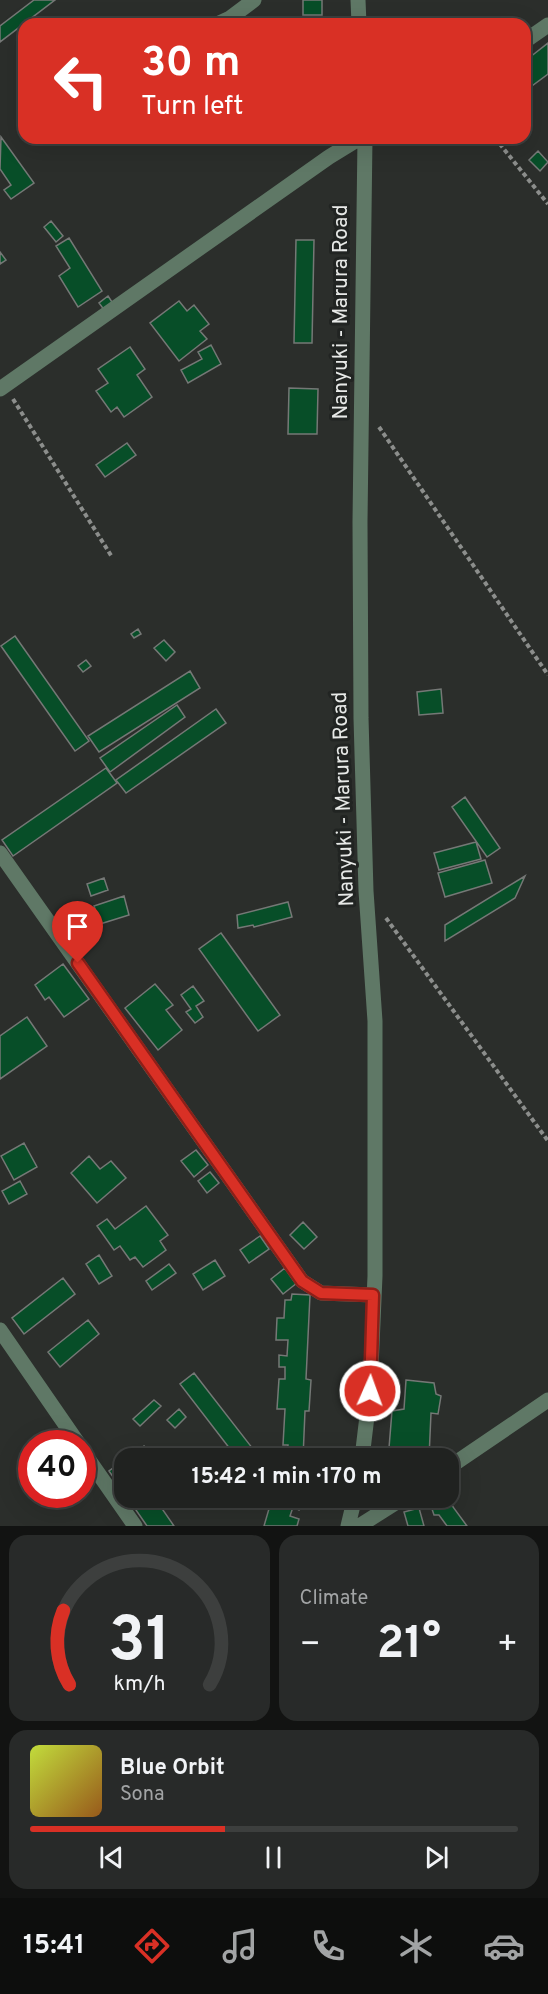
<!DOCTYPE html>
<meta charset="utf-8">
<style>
:root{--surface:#202220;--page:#282a29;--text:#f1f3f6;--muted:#a2a4a5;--line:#3d3f3e;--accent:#d93025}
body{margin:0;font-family:Overpass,sans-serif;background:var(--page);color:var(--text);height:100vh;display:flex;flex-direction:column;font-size:22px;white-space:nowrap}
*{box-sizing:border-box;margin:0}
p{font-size:20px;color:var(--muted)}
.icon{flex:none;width:33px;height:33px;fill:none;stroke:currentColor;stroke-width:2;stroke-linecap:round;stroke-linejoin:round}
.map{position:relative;height:1526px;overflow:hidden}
.sheet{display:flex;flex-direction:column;gap:9px;padding:9px;background:#121312;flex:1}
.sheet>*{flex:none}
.guide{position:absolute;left:18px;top:18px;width:513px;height:126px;border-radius:18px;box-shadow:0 6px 24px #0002,0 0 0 2px var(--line);background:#d93025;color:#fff;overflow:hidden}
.speed{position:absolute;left:18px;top:1430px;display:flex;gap:12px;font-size:30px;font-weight:700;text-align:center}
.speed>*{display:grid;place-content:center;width:78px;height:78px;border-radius:50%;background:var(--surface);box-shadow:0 6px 24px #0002,0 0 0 2px var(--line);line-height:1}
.speed .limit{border:9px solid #d22;background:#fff;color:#111}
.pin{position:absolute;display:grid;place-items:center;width:51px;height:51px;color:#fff;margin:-62px -26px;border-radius:50% 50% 50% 0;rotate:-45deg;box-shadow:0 0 6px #0007}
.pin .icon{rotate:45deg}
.me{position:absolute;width:66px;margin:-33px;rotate:2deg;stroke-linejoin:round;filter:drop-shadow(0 0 4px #0008)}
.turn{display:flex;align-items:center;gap:21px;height:126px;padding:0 24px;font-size:27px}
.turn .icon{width:78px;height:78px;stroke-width:2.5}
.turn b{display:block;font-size:42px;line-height:51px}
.big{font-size:45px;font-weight:700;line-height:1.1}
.sheet .card{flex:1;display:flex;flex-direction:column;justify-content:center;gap:9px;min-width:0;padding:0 21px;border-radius:18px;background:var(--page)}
.sheet .dial{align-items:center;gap:0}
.dial svg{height:156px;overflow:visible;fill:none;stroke:var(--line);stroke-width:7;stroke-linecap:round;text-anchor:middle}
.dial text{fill:var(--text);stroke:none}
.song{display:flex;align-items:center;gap:18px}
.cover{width:72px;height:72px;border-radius:9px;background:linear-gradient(135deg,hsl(70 70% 55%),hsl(30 70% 35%))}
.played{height:6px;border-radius:3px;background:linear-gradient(90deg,var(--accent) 40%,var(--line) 40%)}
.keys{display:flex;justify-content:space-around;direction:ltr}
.heat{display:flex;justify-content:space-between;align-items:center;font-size:33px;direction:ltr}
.sheet .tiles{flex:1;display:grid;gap:9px;grid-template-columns:1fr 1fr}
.card:last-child{grid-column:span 2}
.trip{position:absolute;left:114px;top:1448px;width:345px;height:60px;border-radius:18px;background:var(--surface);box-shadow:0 6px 24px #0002,0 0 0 2px var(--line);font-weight:700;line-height:60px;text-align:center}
.tabs{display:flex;height:96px;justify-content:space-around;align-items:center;background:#0d0e0d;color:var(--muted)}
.tabs .icon{width:42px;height:42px}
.tabs .current{color:var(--accent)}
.tabs b{font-size:27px;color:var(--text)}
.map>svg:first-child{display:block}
</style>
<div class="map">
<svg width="548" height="1526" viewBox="0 0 548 1526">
<rect width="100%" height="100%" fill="#2b2e2b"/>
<path fill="#074e28" stroke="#757876" stroke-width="1.5" d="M 34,0 L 55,0 L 0,42 L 0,26 Z
M 303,0 L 322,0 L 322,15 L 303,15 Z
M 548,43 L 548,74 L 525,91 L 525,61 Z
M 1,137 L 34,183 L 11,199 L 4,190 L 11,185 L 0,169 Z
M 538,151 L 548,162 L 540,171 L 529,160 Z
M 51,221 L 63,236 L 56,242 L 44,227 Z
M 69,238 L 102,291 L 78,307 L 59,276 L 70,268 L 56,246 Z
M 296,240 L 314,240 L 312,343 L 294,343 Z
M 0,252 L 6,260 L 0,264 Z
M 108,296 L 114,305 L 105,311 L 99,303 Z
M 179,301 L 187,311 L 194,305 L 209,324 L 200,331 L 207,339 L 179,361 L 150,323 Z
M 211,345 L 221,364 L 188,383 L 181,370 L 202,359 L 198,352 Z
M 130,347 L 145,369 L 137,375 L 152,397 L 124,417 L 117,407 L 111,412 L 96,391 L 108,383 L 98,369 Z
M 289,388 L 318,389 L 317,434 L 288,434 Z
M 127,443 L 136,455 L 105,477 L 96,465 Z
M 138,629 L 141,634 L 134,638 L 131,634 Z
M 15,636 L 89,741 L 75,751 L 1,646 Z
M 164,640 L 175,652 L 166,661 L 154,648 Z
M 86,660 L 91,666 L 83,672 L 78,666 Z
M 190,671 L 200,688 L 99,752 L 88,736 Z
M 441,689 L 443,713 L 419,715 L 417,692 Z
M 177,705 L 185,717 L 110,772 L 100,758 Z
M 216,709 L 226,723 L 126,793 L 116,780 Z
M 106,768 L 117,783 L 13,856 L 2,840 Z
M 465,797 L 500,848 L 487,857 L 452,807 Z
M 476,842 L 481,859 L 439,870 L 434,853 Z
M 485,860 L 492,883 L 445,897 L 438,873 Z
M 525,876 L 515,898 L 445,941 L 445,925 Z
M 104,878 L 108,890 L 91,896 L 87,884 Z
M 124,896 L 129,915 L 100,924 L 94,906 Z
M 288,902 L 292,917 L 254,927 L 253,925 L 238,928 L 237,915 Z
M 221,933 L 280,1015 L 258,1031 L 199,949 Z
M 63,964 L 89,999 L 64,1017 L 49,997 L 45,1000 L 35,985 Z
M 155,984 L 173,1005 L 166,1010 L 182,1030 L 158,1050 L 125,1008 Z
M 193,986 L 204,1001 L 196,1006 L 203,1017 L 195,1023 L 186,1012 L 191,1009 L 181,995 Z
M 27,1017 L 47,1046 L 0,1079 L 0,1036 Z
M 24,1143 L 37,1167 L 14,1180 L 1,1156 Z
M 196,1150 L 208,1165 L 194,1177 L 181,1161 Z
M 89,1156 L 100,1169 L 111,1161 L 126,1178 L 97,1203 L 71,1173 Z
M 210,1172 L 219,1183 L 207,1193 L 198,1181 Z
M 20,1181 L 27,1194 L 9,1204 L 2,1191 Z
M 146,1206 L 168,1235 L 160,1241 L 166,1250 L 143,1267 L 135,1257 L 130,1260 L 120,1246 L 114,1250 L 97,1226 L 107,1219 L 115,1229 Z
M 303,1222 L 317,1237 L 304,1249 L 290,1235 Z
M 260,1236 L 269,1249 L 249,1263 L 240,1250 Z
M 99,1255 L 112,1276 L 99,1284 L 86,1264 Z
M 215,1260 L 225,1276 L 203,1290 L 193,1274 Z
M 169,1264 L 176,1273 L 152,1290 L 146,1281 Z
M 285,1268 L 297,1283 L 283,1294 L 271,1279 Z
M 63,1278 L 75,1294 L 24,1334 L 12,1318 Z
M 292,1294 L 310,1295 L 306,1379 L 311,1380 L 309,1411 L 305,1411 L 303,1458 L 280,1458 L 287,1457 L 288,1445 L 283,1445 L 285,1409 L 277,1409 L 279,1379 L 285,1379 L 285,1367 L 279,1367 L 279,1355 L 287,1356 L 288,1340 L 276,1340 L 277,1318 L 284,1318 L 285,1300 L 291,1300 Z
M 88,1320 L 99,1334 L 60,1367 L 48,1352 Z
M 194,1373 L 260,1458 L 237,1458 L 180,1384 Z
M 406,1380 L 434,1383 L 436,1394 L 441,1396 L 438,1414 L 431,1413 L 429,1458 L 400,1458 L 400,1449 L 389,1448 L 392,1411 L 404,1409 Z
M 154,1400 L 161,1406 L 140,1426 L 133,1419 Z
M 179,1409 L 186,1417 L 175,1428 L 167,1420 Z
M 144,1446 L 152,1458 L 127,1458 Z
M 124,1460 L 124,1493 L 109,1471 Z
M 448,1495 L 453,1507 L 467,1526 L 447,1526 L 439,1515 L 434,1515 L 428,1497 L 448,1497 Z
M 127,1497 L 154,1497 L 174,1526 L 147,1526 Z
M 267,1497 L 295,1497 L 302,1499 L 299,1510 L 293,1507 L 290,1516 L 299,1519 L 297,1526 L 264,1526 L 271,1502 Z
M 419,1508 L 424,1526 L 408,1526 L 404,1512 Z"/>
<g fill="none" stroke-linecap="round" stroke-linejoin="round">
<path stroke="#8c8e8c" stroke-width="4" stroke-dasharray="4.5 3" stroke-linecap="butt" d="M 495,138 L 548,204
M 13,399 L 112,557
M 379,427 L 548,675
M 386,918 L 548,1141"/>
<path stroke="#5f7866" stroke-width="15" d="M 358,0 L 359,24
M 217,24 L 230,18 L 254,0
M 525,41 L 548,25
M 0,389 L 329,157 L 360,138
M 0,853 L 302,1281 L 321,1293 L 373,1295
M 0,1330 L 78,1443
M 82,1450 L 135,1526
M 362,1458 L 370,1391 L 375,1276 L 375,1021 L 366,891 L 361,718 L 360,522 L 365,138
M 448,1468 L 548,1400
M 348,1526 L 355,1497
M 359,1526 L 405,1497"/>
</g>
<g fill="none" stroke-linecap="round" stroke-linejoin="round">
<g stroke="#8d1f18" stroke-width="15">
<path id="route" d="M 78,963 L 302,1281 L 321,1293 L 373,1295 L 370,1391"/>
</g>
<use href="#route" stroke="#d93025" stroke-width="10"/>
</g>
<g text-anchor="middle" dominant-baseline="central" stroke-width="6" stroke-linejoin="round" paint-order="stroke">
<g font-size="21" fill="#e7e9e7" stroke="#212422">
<text transform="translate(341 312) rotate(-90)">Nanyuki - Marura Road</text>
<text transform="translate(344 799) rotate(-92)">Nanyuki - Marura Road</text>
</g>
</g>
</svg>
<div class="speed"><div class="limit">40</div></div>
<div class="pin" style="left:78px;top:963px;background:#d93025"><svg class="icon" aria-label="arrive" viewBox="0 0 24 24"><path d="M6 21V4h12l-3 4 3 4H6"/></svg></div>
<svg class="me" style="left:370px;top:1391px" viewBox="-20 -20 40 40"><circle r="17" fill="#d93025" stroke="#fff" stroke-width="3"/><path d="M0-11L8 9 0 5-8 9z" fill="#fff"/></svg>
<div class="trip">15:42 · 1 min · 170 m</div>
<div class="guide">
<div class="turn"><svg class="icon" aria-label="left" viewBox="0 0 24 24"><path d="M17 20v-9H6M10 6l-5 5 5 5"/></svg><div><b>30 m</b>Turn left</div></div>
</div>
</div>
<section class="sheet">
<div class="tiles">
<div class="card dial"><svg viewBox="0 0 100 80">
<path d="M14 69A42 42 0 1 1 86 69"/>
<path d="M14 69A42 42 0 0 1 11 31" stroke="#d93025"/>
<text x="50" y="56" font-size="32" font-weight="700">31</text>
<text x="50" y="72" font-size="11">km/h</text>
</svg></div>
<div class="card"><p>Climate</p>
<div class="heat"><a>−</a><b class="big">21°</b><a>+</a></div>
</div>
<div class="card">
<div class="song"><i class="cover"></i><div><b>Blue Orbit</b><p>Sona</p></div></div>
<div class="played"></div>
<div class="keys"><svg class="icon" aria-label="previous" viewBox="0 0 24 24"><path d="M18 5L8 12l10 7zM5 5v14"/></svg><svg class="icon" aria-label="pause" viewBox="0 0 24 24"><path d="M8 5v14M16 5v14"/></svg><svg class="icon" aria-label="next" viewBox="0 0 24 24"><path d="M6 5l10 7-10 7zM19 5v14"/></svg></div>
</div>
</div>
</section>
<nav class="tabs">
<b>15:41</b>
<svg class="icon current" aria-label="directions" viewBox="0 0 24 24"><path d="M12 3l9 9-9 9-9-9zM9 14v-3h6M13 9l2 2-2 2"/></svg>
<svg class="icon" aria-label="music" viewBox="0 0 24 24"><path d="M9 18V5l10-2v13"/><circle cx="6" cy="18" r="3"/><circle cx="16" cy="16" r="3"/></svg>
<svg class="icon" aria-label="phone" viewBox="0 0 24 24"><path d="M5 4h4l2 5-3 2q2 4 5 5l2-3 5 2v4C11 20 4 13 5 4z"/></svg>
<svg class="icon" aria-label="climate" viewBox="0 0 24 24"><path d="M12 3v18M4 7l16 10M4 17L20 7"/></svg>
<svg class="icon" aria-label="car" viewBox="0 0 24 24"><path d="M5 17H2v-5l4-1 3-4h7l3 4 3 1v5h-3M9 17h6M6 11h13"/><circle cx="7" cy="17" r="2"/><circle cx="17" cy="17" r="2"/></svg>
</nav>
